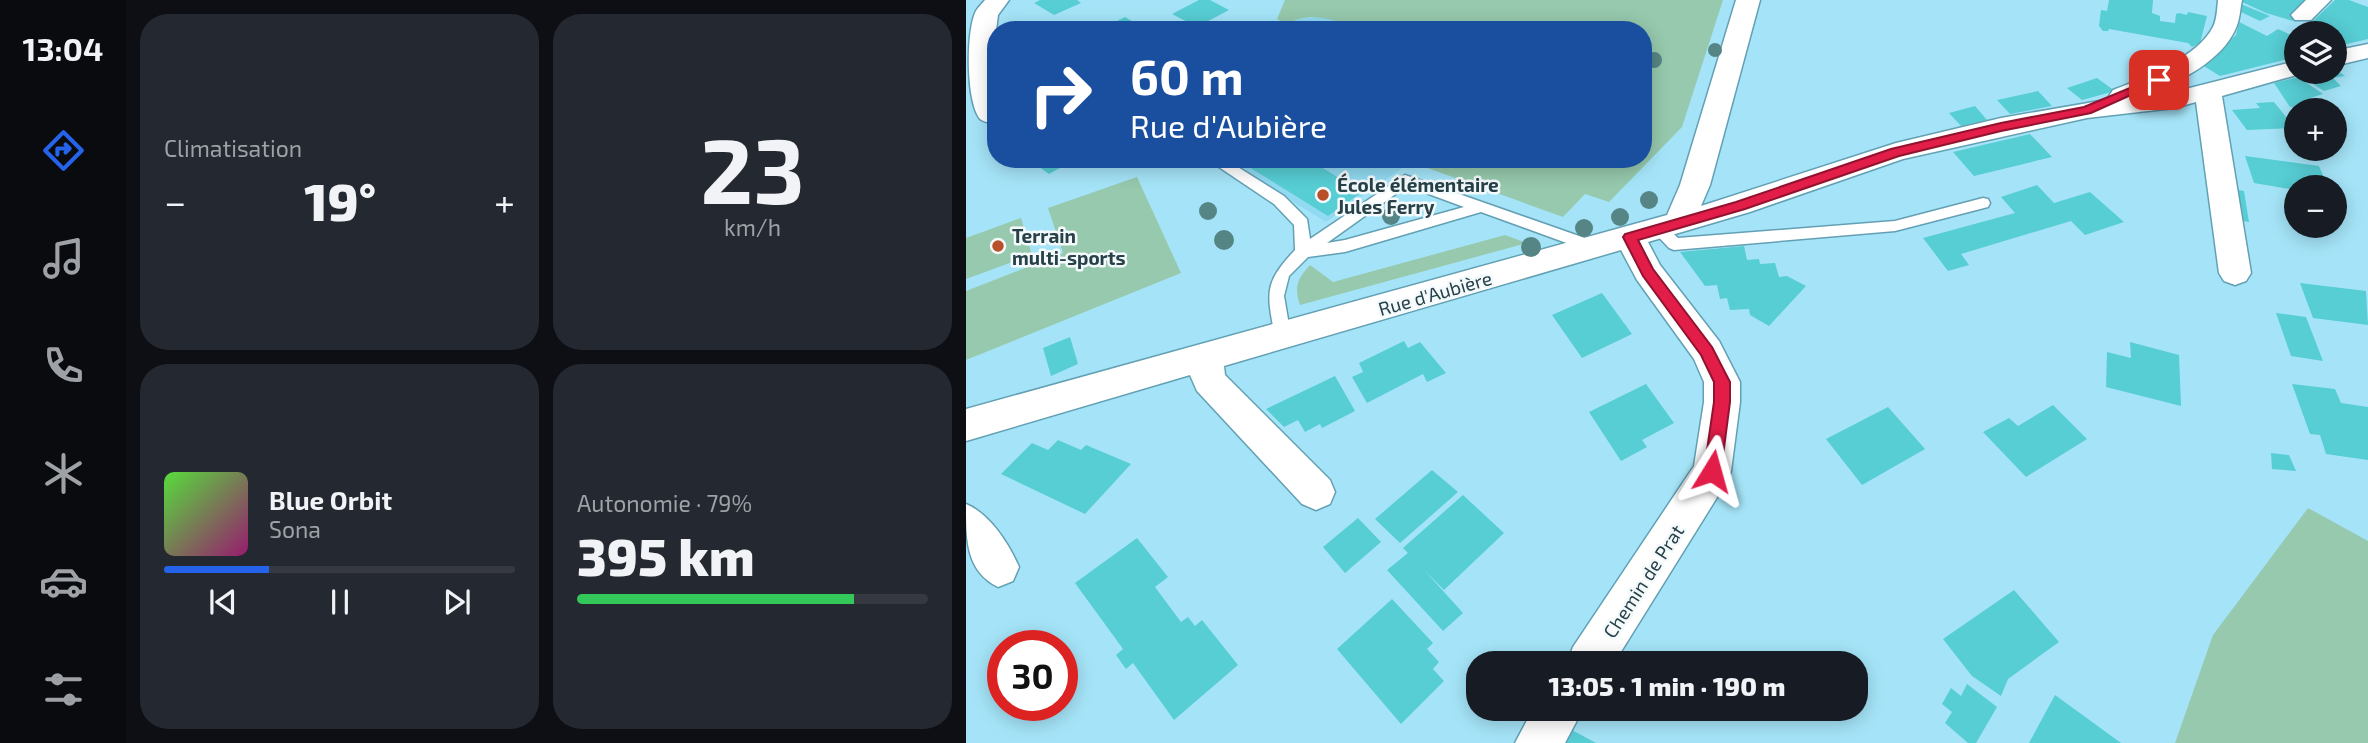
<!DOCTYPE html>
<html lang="fr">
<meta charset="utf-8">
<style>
:root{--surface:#171b24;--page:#242831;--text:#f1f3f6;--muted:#9ea1a6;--line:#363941;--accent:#2563eb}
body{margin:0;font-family:"Exo 2",sans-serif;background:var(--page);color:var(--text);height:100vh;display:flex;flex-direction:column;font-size:26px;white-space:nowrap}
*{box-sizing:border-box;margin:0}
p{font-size:23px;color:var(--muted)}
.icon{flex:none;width:38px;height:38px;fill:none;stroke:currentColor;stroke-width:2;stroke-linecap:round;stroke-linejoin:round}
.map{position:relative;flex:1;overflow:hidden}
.details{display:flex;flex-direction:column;gap:14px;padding:14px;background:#0d0f14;width:840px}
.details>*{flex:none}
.hud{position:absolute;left:21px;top:21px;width:665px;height:147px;border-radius:28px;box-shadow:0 4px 18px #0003;background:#1a4fa0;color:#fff;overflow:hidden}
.buttons{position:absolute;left:1318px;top:21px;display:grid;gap:14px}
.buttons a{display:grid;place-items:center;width:63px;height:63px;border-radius:50%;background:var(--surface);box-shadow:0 4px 18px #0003;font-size:35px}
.speed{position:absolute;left:21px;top:630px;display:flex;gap:14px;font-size:35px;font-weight:700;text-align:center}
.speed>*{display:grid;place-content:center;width:91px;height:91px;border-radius:50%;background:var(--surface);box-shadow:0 4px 18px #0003;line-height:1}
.speed .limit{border:10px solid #d22;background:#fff;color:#111}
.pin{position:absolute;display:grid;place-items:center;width:60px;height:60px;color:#fff;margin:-30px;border-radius:14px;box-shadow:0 4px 10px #0006}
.me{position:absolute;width:77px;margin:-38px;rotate:8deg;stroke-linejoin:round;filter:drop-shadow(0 0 5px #0008)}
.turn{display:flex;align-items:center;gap:24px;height:147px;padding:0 28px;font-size:32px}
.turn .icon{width:91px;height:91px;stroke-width:2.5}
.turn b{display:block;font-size:49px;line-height:60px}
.big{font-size:52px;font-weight:800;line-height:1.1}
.details .tile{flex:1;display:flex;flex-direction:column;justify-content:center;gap:10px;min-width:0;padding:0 24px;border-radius:28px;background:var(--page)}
.details .dial{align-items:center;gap:0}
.dial b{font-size:91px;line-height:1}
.song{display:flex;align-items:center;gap:21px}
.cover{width:84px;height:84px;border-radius:10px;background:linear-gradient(135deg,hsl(110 70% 55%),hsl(320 70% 35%))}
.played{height:7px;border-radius:4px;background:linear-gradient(90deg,var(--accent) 30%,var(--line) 30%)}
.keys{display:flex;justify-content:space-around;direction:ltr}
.heat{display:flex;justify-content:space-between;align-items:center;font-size:38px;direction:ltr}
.charge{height:10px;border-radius:5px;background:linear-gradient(90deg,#34c759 79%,var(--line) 0)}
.details .tiles{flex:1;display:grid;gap:14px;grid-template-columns:repeat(2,1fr)}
.trip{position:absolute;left:500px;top:651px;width:402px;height:70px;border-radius:28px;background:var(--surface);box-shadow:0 4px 18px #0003;font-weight:800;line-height:70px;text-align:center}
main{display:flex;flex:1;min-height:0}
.tabs{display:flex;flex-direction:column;width:126px;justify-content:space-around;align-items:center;background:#090b0e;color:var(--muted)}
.tabs .icon{width:49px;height:49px}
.tabs .selected{color:var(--accent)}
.tabs b{font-size:32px;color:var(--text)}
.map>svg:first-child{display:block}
</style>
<main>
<nav class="tabs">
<b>13:04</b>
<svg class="icon selected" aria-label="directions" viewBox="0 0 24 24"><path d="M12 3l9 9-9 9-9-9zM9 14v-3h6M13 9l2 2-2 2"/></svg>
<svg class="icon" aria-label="music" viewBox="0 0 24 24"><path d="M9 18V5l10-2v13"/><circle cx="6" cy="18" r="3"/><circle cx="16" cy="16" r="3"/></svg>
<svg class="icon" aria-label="phone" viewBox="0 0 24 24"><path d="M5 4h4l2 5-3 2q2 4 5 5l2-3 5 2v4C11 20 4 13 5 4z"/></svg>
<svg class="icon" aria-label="climate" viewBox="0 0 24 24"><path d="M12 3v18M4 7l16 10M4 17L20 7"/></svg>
<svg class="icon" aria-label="car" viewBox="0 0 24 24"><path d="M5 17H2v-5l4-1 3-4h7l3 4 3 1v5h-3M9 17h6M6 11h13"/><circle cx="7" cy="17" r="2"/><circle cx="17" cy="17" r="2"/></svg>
<svg class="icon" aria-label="filters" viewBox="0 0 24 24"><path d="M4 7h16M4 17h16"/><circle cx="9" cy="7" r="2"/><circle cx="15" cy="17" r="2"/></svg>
</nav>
<section class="details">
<div class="tiles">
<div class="tile"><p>Climatisation</p>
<div class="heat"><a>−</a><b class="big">19°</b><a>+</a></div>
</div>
<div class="tile dial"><b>23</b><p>km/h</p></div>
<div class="tile">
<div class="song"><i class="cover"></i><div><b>Blue Orbit</b><p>Sona</p></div></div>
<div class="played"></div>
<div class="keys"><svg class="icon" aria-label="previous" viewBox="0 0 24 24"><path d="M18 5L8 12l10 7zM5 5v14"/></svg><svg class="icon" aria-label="pause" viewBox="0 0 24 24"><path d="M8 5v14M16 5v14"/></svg><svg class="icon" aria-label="next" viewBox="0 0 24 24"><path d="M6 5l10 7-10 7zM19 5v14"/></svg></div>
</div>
<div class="tile"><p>Autonomie · 79%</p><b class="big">395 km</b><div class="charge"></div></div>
</div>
</section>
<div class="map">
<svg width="1402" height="743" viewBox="0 0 1402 743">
<rect width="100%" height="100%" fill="#a5e4f8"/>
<path fill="#91daf2" d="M 363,17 L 385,27 L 395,22 L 412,30 L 310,30 L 330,19 Z
M 257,159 L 449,159 L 360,222 Z"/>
<path fill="#96c9ad" d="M 319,0 L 757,0 L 716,127 L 643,202 L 619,194 L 597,217 L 445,162 L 449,159 L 677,159 L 677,30 L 412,30 L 396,22 L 385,27 C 364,18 342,12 321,24 L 311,19 Z
M 171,177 L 215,273 L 0,360 L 0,291 L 97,253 L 82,208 Z
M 55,218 L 66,255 L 0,279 L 0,238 Z
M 539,235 L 561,243 L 334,305 C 328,287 331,279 344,265 L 367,282 Z
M 1342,508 L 1402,541 L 1402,743 L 1209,743 L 1247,635 Z"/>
<path fill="#57cdd4" d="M 74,0 L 111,0 L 115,3 L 88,15 L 68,3 Z
M 233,0 L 244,0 L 263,10 L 231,27 L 206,14 Z
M 1143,0 L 1187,0 L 1186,13 L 1194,16 L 1194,21 L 1209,23 L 1210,14 L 1213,13 L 1221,15 L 1222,12 L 1241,16 L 1234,43 L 1226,47 L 1222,43 L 1143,29 L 1142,31 L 1137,31 L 1133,26 L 1135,10 L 1141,11 Z
M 1276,0 L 1343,0 L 1327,21 L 1300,13 L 1276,2 Z
M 1369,0 L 1383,0 L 1402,7 L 1402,39 L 1368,47 L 1368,33 L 1330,33 L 1330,57 L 1254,76 L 1236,65 L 1270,35 L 1273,22 L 1301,36 L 1312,29 L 1325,35 L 1349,19 Z
M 1275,4 L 1304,16 L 1294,21 L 1275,12 Z
M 159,17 L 181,30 L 133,30 Z
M 355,21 L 371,30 L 331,30 L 344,22 Z
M 1368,68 L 1379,76 L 1367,78 L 1375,86 L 1358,91 L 1333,75 L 1368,72 Z
M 1332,77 L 1357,94 L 1341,99 L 1347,105 L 1324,107 L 1308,83 Z
M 1131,78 L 1149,91 L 1116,100 L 1101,88 Z
M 1072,91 L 1086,106 L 1044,114 L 1031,100 Z
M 1308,102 L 1329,128 L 1281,130 L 1266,110 L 1294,108 L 1290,103 Z
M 1009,106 L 1021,120 L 995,126 L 983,113 Z
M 1064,134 L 1086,157 L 1008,176 L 987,152 Z
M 1279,156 L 1353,166 L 1362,187 L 1330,187 L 1330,190 L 1288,183 Z
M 62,159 L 110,159 L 83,174 Z
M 270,159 L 342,159 L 396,192 L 362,216 Z
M 1071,185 L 1088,203 L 1124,192 L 1158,222 L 1119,235 L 1105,221 L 995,254 L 1003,265 L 982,271 L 957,238 L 1049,213 L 1035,197 Z
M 1260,188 L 1278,191 L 1283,222 L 1264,219 Z
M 778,246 L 781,260 L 793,259 L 794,264 L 809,263 L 813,277 L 821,276 L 840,286 L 803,326 L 784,315 L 783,309 L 764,310 L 761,298 L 754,299 L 751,285 L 739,286 L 714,252 Z
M 1334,283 L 1400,291 L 1402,325 L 1347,318 Z
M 636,293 L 666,334 L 616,358 L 586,315 Z
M 1310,313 L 1340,317 L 1357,361 L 1325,356 Z
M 104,337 L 112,364 L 85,376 L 77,348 Z
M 438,341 L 442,348 L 454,342 L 480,373 L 461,382 L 457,374 L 401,403 L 386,377 L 397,372 L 393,363 Z
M 1164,342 L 1213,355 L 1215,406 L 1140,387 L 1141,352 L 1165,358 Z
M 369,376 L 389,411 L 356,428 L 354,424 L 339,432 L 332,420 L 318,427 L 300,409 Z
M 680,384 L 708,423 L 676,440 L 681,447 L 655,461 L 623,412 Z
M 1326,384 L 1369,389 L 1375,403 L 1402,407 L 1402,460 L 1360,454 L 1354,435 L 1344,434 Z
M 1087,405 L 1121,439 L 1060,477 L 1017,432 L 1043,418 L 1052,426 Z
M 922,407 L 959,449 L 896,485 L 860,439 Z
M 92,440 L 115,450 L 120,445 L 165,464 L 119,514 L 35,474 L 66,443 L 82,450 Z
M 1305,453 L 1323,455 L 1330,471 L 1306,469 Z
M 466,470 L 492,492 L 434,543 L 409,519 Z
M 497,495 L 538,533 L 478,590 L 459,571 L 497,613 L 477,631 L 421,570 L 442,553 L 437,548 Z
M 392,518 L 415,542 L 379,573 L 357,547 Z
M 171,538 L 202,577 L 189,587 L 215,622 L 222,617 L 229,626 L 236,620 L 272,665 L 208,720 L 167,663 L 160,669 L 150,655 L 157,649 L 109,583 Z
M 1048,590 L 1093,642 L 1042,679 L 1035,696 L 1006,676 L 977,639 Z
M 426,599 L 467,643 L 461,649 L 473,662 L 467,669 L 478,681 L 435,724 L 371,649 Z
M 1001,684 L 1031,707 L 1010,743 L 1002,743 L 979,723 L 986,712 L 976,704 L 985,688 L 995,696 Z
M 1089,695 L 1155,743 L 1063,743 Z
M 604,729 L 630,743 L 596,743 Z"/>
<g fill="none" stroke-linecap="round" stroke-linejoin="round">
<g stroke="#63a0b4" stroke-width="3">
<path id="lane" d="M 241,159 L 259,159 L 318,196 L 341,219 L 344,239 L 439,175 L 633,243 L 636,247 L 628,253 L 515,212 L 379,252 L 342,257 L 323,276 L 318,296 L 325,337 L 323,342 L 311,342 L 309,337 C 301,293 297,284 329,250 L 328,225 L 308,204 ZM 441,186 L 498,207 L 379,240 L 361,243 Z
M 1017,198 L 1022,199 L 1024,203 L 1022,207 L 929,231 L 708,250 L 703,248 L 684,228 L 687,224 L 697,224 L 712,238 L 929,221 Z"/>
</g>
<g stroke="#63a0b4" stroke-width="3">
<path id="street" d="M 19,0 L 43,0 L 32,15 L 25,70 L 30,96 L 30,124 C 25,123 18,122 14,119 C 0,101 0,34 9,13 C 11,8 16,4 19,0 Z
M 770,0 L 794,0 L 744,185 L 735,206 L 930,143 L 1035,118 L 1145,99 L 1143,96 L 1147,90 C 1177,79 1232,57 1247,27 C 1251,19 1251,9 1252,0 L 1276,0 C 1274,9 1274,19 1270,28 C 1256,61 1214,81 1182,95 L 1208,92 L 1330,61 L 1330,72 L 1341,72 L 1256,96 L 1285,273 L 1280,281 L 1269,285 L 1258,281 L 1253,273 L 1230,102 L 1208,108 L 1121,118 L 937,159 L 784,212 L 682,242 L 694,265 L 753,341 L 774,382 L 774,402 L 765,471 L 760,483 L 648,663 L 601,663 L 607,647 L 728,466 L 738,402 L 738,382 L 728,359 L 671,280 L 655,250 L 258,366 L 259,375 L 364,480 L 369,492 L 364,504 L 350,510 L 336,504 L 231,391 L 224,375 L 0,441 L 0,409 L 701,215 L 714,185 Z
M 1340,0 L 1365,0 L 1345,20 L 1329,20 L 1325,15 Z
M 1402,44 L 1402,58 L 1368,66 L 1368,51 Z
M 0,504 C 24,514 43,544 53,567 L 47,581 L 32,587 C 0,571 0,540 0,504 Z
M 567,709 L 617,709 L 599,743 L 549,743 Z"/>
</g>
<use href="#lane" fill="#fff" fill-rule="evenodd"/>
<use href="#street" fill="#fff" fill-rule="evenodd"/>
</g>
<g fill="#558685">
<circle cx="749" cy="50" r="7"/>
<circle cx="688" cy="60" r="8"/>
<circle cx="683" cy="200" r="9"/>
<circle cx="242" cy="211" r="9"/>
<circle cx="425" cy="216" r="9"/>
<circle cx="654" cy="217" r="9"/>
<circle cx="618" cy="228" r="9"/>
<circle cx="258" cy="240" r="10"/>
<circle cx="565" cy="247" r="10"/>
</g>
<path fill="#e11d48" stroke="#92132f" stroke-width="2" d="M 1188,78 L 1198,80 L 1125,113 L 1035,131 L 933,156 L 779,209 L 672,240 L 687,269 L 746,347 L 764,382 L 764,402 L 755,471 L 753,477 L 746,479 L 740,477 L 738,471 L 748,402 L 748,382 L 735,355 L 677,276 L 657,237 L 659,234 L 770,202 L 925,149 L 1035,123 L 1118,107 Z"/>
<g fill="#b85129" stroke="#f4fafc" stroke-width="2.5">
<circle cx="357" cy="195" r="7"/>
<circle cx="32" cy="246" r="7"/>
</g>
<g text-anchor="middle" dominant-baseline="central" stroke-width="5" stroke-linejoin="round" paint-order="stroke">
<g font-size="19" font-weight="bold" fill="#274149" stroke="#f4fafc" text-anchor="start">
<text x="371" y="184">École élémentaire<tspan x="371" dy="22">Jules Ferry</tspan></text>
<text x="46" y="235">Terrain<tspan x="46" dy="22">multi-sports</tspan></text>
</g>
<g font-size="19" fill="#274149" stroke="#f4fafc">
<text transform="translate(469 293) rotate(-16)">Rue d'Aubière</text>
<text transform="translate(677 581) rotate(-57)">Chemin de Prat</text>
</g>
</g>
</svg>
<div class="buttons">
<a><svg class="icon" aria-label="layers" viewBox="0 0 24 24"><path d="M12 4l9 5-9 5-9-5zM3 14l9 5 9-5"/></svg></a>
<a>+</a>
<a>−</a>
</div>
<div class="speed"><div class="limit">30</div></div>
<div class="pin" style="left:1193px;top:80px;background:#d93025"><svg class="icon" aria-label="arrive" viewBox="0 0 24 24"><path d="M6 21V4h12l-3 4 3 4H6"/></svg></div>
<svg class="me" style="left:746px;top:471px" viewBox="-20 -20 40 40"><path d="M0-17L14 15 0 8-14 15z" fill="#e11d48" stroke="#fff" stroke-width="4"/></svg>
<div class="trip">13:05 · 1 min · 190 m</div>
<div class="hud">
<div class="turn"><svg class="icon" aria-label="right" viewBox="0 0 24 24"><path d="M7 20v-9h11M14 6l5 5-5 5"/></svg><div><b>60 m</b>Rue d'Aubière</div></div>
</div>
</div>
</main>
